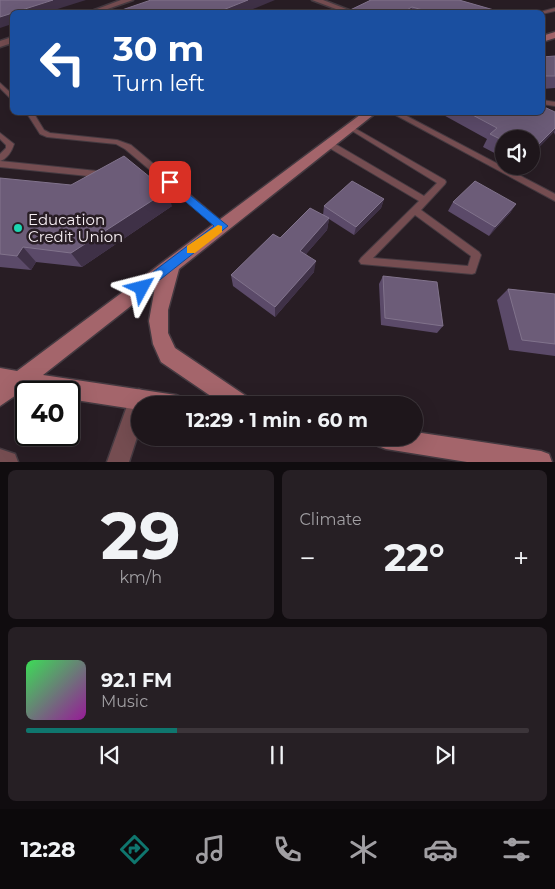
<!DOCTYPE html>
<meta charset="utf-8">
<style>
:root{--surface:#1e161b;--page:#261f24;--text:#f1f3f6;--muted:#a19fa3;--line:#3c353a;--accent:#0f766e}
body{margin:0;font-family:Montserrat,sans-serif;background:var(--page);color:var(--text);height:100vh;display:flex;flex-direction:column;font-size:19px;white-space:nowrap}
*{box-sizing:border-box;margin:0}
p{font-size:16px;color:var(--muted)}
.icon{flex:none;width:28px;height:28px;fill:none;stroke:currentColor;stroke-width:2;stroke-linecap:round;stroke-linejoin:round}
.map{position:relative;height:462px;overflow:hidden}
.panel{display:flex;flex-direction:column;gap:8px;padding:8px;background:#100c0f;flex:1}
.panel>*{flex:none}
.hud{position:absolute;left:10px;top:10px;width:535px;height:105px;border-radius:8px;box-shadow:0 5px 20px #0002,0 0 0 1px var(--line);background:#1a4fa0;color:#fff;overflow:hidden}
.fabs{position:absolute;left:495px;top:130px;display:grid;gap:10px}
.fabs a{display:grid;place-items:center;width:45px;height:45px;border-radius:50%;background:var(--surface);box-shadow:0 5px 20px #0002,0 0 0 1px var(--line);font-size:25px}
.speed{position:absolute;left:15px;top:381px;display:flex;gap:10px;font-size:25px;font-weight:700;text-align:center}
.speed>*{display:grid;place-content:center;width:65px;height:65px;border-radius:50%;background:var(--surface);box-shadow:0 5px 20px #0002,0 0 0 1px var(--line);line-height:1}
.speed .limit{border:2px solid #111;border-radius:8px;background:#fff;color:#111}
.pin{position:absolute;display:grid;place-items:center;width:42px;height:42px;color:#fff;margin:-21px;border-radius:10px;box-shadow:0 2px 8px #0006}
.me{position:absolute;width:55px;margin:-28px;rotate:52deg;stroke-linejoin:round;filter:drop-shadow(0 0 4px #0008)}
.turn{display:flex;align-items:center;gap:18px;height:105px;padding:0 20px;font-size:22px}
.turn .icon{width:65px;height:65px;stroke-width:2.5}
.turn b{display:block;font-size:35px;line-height:42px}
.big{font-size:38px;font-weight:700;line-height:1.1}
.panel .tile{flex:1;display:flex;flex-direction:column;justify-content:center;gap:8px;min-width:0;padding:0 18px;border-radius:8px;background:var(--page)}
.panel .dial{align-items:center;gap:0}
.dial b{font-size:65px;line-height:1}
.song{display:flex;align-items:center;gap:15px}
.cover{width:60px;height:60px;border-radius:8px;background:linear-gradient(135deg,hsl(130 70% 55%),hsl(300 70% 35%))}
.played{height:5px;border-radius:2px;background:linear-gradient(90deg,var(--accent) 30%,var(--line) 30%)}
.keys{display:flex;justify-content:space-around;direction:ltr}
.heat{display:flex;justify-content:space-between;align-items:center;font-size:28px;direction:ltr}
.panel .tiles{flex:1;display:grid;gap:8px;grid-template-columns:1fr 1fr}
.tile:last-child{grid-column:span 2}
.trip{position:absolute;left:131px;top:396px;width:292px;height:50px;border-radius:25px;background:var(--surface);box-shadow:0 5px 20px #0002,0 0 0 1px var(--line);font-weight:700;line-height:50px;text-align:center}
.tab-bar{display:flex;height:80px;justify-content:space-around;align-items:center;background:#0c090b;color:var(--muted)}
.tab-bar .icon{width:35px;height:35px}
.tab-bar .on{color:var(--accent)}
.tab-bar b{font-size:22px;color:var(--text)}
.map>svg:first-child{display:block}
</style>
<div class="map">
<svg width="555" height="462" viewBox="0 0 555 462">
<rect width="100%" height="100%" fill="#281d24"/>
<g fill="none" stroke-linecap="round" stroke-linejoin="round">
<g stroke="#453a41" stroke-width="2">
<path id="lane" d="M 555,8 L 555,11 L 542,14 L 542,12 L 540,12 Z
M 0,83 L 12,94 L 12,99 L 10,98 L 0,88 Z
M 542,100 L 555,102 L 555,106 L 542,104 Z
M 26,112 L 33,112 L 44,130 L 50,133 L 117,140 L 131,145 L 225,224 L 226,226 L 225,228 L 219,228 L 125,149 L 116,144 L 47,137 L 40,134 Z
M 390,112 L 399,112 L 555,194 L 555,201 Z
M 351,126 L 445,180 L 446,182 L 445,184 L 421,210 L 479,252 L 481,255 L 475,273 L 472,274 L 361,264 L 359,261 L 361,258 L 419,201 L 326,146 L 326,142 L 332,142 L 424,196 L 437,183 L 349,129 L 349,127 ZM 415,215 L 471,256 L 468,266 L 373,258 Z
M 0,133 L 14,144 C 12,151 7,159 0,161 L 97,171 L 103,169 L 107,172 L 106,174 L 98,177 L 0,167 L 0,154 L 6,148 L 6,145 L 0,139 Z"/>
</g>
<g stroke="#453a41" stroke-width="3">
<path id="street" d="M 121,0 L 133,0 L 99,12 L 89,12 Z
M 312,0 L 323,0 L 354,12 L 344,12 Z
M 12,37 L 12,43 L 0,47 L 0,41 Z
M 139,389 L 146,392 L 149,399 L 147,405 L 140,405 L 140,428 L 129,462 L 107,462 L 132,392 Z
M 0,449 L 15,454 L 18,462 L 0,462 Z"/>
</g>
<g stroke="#453a41" stroke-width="3">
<path id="secondary" d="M 555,32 L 555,38 L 542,42 L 542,36 Z
M 364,112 L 377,112 L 179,269 L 168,310 L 168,333 L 175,348 L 249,398 L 252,405 L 224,405 L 161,362 L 153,344 L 149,321 L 155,287 L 43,375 L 176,395 L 183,398 L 186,405 L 140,405 L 140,410 L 69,399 L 69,392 L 22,391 L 0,406 L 0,368 L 17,371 Z
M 415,432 L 541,451 L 549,454 L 552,462 L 467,462 L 386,449 L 378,446 L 375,438 L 415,438 Z"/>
</g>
<use href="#lane" fill="#754d51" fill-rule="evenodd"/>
<use href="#street" fill="#754d51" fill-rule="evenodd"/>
<use href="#secondary" fill="#a4656b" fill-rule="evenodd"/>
</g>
<path fill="#5b4a69" d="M 369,0 L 459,0 L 494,10 L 493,12 L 346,12 L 369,1 Z
M 555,56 L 555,88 L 542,89 L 542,57 Z
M 285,112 L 296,112 L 291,116 Z
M 438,112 L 542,112 L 555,128 L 555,135 L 554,132 L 531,139 L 504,139 L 504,158 L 483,147 L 487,139 Z
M 0,178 L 172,206 L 82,267 L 36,262 L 31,270 L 0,267 Z
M 384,199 L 381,208 L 354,235 L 329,219 L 327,230 L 306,254 L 314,272 L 275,317 L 233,286 L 231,275 L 280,238 L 323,215 L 324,206 Z
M 453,202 L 516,204 L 510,213 L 489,236 L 448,211 Z
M 383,276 L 443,326 L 437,333 L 381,325 L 379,284 Z
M 508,289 L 555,294 L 555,356 L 509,350 L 497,300 Z"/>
<path fill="#3f3147" d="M 53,0 L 86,0 L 48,12 L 14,12 Z
M 248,0 L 275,0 L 246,12 L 218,12 Z
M 412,7 L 411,12 L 403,12 Z
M 12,13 L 12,24 L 0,28 L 0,17 Z
M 291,112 L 296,112 L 291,116 Z
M 555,128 L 555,131 L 554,132 L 531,156 L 531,152 Z
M 167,191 L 172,206 L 82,267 L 71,253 Z
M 384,199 L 381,208 L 354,235 L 356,227 Z
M 516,204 L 510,213 L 489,236 L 495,227 Z
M 329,218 L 327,230 L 299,262 L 300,251 Z
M 23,247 L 36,262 L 31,270 L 17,256 Z
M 316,261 L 314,272 L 275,317 L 275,307 Z"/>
<path fill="#6c5c78" stroke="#81738c" d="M 0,0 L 53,0 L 0,17 Z
M 151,0 L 248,0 L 218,12 L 116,12 Z
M 371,0 L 459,0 L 494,10 L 491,12 L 430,12 L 412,7 L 403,12 L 346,12 Z
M 555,56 L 555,76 L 546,76 L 542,72 L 542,57 Z
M 542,106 L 555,112 L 555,128 L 531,152 L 531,139 L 504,139 L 504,141 L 490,134 L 497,128 L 467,112 L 542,112 Z
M 124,156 L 167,191 L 71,253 L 23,247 L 17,256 L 0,254 L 0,178 L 71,185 Z
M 352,181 L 384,199 L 356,227 L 324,206 Z
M 475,181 L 516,204 L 495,227 L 453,202 Z
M 310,208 L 329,218 L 300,251 L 316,261 L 275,307 L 231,275 L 273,234 L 280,238 Z
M 383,276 L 437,282 L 443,326 L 385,318 Z
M 508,289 L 555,294 L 555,344 L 522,340 Z"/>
<path fill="#1a73e8" stroke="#114b97" d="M 170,179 L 228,226 L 142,294 L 137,292 L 135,288 L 137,284 L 214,226 L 166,185 L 165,182 Z"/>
<path fill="#f59e0b" d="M 218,225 L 222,226 L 222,232 L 195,253 L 187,253 L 187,246 Z"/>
<circle fill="#1dd5b1" stroke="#281d24" stroke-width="2" cx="18" cy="228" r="5"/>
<g text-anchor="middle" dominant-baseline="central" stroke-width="5" stroke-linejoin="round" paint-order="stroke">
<g font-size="15" fill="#f7eff4" stroke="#281d24" text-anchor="start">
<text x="28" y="219">Education<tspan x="28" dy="17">Credit Union</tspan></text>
</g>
</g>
</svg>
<div class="fabs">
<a><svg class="icon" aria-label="sound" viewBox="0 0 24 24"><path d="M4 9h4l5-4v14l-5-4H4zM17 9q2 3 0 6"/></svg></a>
</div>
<div class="speed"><div class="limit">40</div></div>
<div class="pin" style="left:170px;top:182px;background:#d93025"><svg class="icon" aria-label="arrive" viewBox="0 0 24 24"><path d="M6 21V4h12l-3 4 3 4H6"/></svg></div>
<svg class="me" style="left:142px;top:288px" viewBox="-20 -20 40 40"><path d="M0-17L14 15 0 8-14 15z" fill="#1a73e8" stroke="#fff" stroke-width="4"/></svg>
<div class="trip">12:29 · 1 min · 60 m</div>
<div class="hud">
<div class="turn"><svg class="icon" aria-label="left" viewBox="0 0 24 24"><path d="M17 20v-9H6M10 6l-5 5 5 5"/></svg><div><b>30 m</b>Turn left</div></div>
</div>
</div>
<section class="panel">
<div class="tiles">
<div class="tile dial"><b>29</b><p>km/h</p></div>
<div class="tile"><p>Climate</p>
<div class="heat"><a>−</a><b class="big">22°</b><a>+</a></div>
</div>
<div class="tile">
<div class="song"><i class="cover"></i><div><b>92.1 FM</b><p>Music</p></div></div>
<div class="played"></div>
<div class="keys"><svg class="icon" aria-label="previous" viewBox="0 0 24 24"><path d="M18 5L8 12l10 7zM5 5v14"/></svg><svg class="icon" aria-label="pause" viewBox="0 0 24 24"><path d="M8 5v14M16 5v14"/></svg><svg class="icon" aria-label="next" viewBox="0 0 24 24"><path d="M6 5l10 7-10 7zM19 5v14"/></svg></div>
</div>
</div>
</section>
<nav class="tab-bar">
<b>12:28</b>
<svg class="icon on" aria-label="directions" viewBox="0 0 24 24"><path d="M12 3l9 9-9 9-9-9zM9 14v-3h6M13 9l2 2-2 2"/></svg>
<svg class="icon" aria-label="music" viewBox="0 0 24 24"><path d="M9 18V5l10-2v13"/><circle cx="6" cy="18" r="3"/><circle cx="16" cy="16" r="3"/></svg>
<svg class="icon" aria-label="phone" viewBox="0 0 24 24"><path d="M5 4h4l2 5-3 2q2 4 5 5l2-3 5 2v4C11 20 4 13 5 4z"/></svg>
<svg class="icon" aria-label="climate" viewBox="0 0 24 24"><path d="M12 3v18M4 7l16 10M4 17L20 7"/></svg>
<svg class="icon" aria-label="car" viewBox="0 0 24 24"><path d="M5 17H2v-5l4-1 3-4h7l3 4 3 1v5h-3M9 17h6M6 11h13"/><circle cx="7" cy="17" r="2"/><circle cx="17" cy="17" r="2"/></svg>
<svg class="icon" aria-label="filters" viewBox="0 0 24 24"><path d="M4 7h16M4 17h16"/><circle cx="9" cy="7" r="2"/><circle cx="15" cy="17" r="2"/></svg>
</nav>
